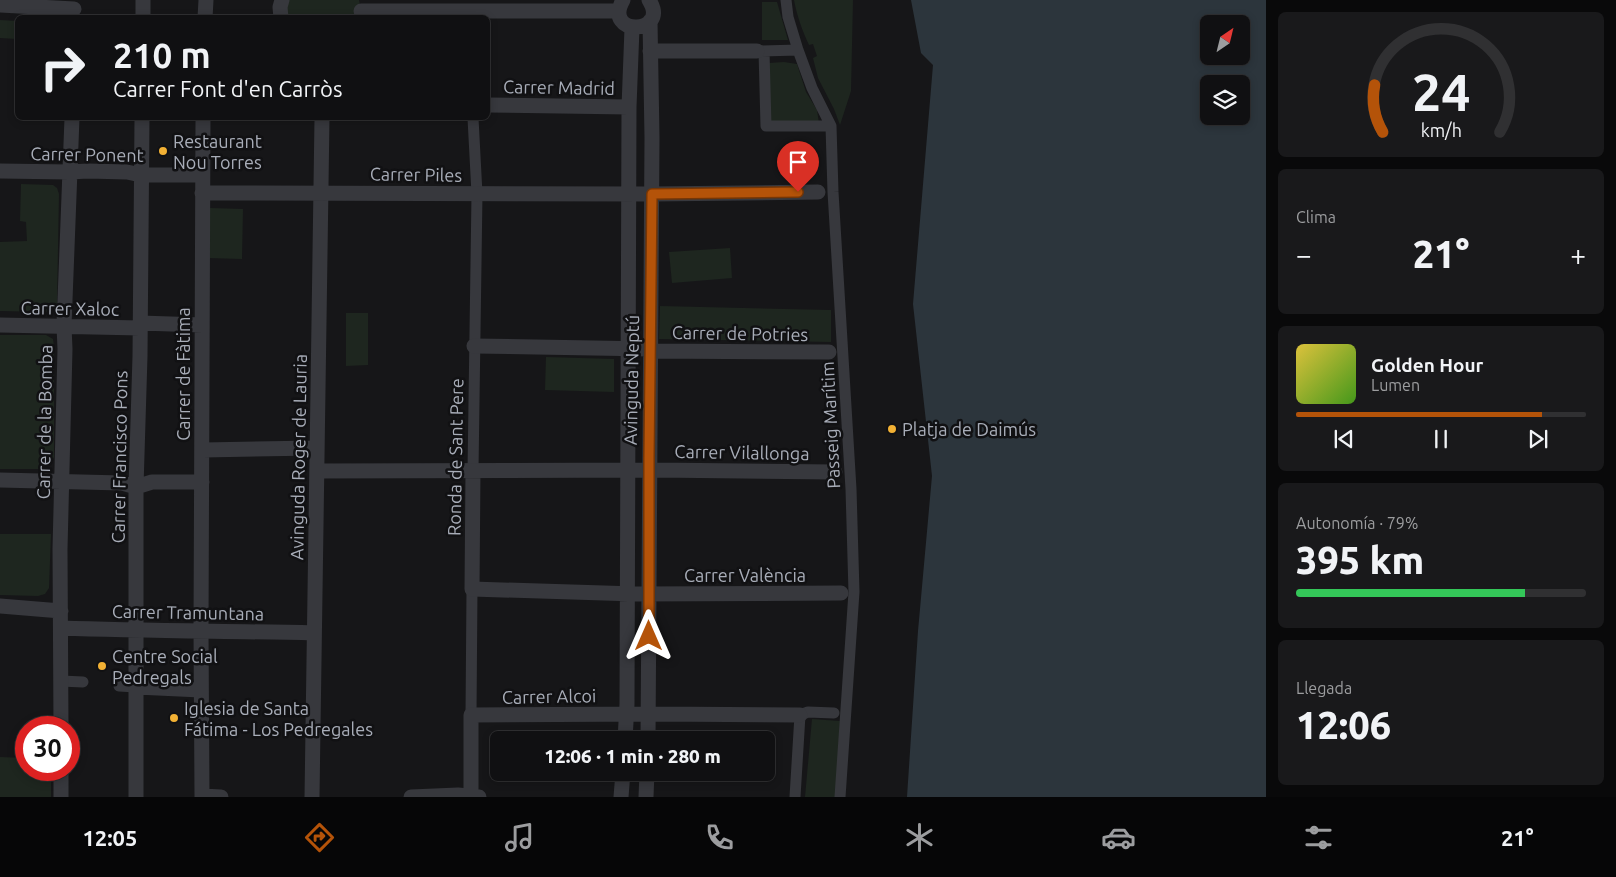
<!DOCTYPE html>
<html lang="es">
<meta charset="utf-8">
<style>
:root{--surface:#101012;--page:#19191b;--text:#f1f3f6;--muted:#9c9d9f;--line:#303032;--accent:#b45309}
body{margin:0;font-family:Ubuntu,sans-serif;background:var(--page);color:var(--text);height:100vh;display:flex;flex-direction:column;font-size:19px;white-space:nowrap}
*{box-sizing:border-box;margin:0}
p{font-size:16px;color:var(--muted)}
.icon{flex:none;width:28px;height:28px;fill:none;stroke:currentColor;stroke-width:2;stroke-linecap:round;stroke-linejoin:round}
.map{position:relative;flex:1;overflow:hidden}
.panel{display:flex;flex-direction:column;gap:12px;padding:12px;background:#09090a;width:350px}
.panel>*{flex:none}
.top-card{position:absolute;left:15px;top:15px;width:475px;height:105px;border-radius:8px;box-shadow:0 2px 8px #0003,0 0 0 1px var(--line);background:#101012;color:var(--text);overflow:hidden}
.needle{width:32px;rotate:35deg}
.fabs{position:absolute;left:1200px;top:15px;display:grid;gap:10px}
.fabs a{display:grid;place-items:center;width:50px;height:50px;border-radius:8px;background:var(--surface);box-shadow:0 2px 8px #0003,0 0 0 1px var(--line);font-size:25px}
.speed{position:absolute;left:15px;top:716px;display:flex;gap:10px;font-size:25px;font-weight:700;text-align:center}
.speed>*{display:grid;place-content:center;width:65px;height:65px;border-radius:50%;background:var(--surface);box-shadow:0 2px 8px #0003,0 0 0 1px var(--line);line-height:1}
.speed .limit{border:8px solid #d22;background:#fff;color:#111}
.pin{position:absolute;display:grid;place-items:center;width:42px;height:42px;color:#fff;margin:-51px -21px;border-radius:50% 50% 50% 0;rotate:-45deg;box-shadow:0 0 5px #0007}
.pin .icon{rotate:45deg}
.me{position:absolute;width:55px;margin:-28px;rotate:0deg;stroke-linejoin:round;filter:drop-shadow(0 0 4px #0008)}
.turn{display:flex;align-items:center;gap:18px;height:105px;padding:0 15px;font-size:22px}
.turn .icon{width:65px;height:65px;stroke-width:2.5}
.turn b{display:block;font-size:35px;line-height:42px}
.big{font-size:38px;font-weight:800;line-height:1.1}
.panel .widget{flex:1;display:flex;flex-direction:column;justify-content:center;gap:8px;min-width:0;padding:0 18px;border-radius:8px;background:var(--page)}
.panel .dial{align-items:center;gap:0}
.dial svg{height:130px;overflow:visible;fill:none;stroke:var(--line);stroke-width:7;stroke-linecap:round;text-anchor:middle}
.dial text{fill:var(--text);stroke:none}
.song{display:flex;align-items:center;gap:15px}
.cover{width:60px;height:60px;border-radius:8px;background:linear-gradient(135deg,hsl(50 70% 55%),hsl(100 70% 35%))}
.played{height:5px;border-radius:2px;background:linear-gradient(90deg,var(--accent) 85%,var(--line) 85%)}
.keys{display:flex;justify-content:space-around;direction:ltr}
.heat{display:flex;justify-content:space-between;align-items:center;font-size:28px;direction:ltr}
.charge{height:8px;border-radius:4px;background:linear-gradient(90deg,#34c759 79%,var(--line) 0)}
.trip{position:absolute;left:490px;top:731px;width:285px;height:50px;border-radius:8px;background:var(--surface);box-shadow:0 2px 8px #0003,0 0 0 1px var(--line);font-weight:800;line-height:50px;text-align:center}
.tabs{display:flex;height:80px;justify-content:space-around;align-items:center;background:#060607;color:var(--muted)}
.tabs .icon{width:35px;height:35px}
.tabs .current{color:var(--accent)}
.tabs b{font-size:22px;color:var(--text)}
main{display:flex;flex:1;min-height:0}
.map>svg:first-child{display:block}
</style>
<main>
<div class="map">
<svg width="1266" height="797" viewBox="0 0 1266 797">
<rect width="100%" height="100%" fill="#161618"/>
<path fill="#1e261f" d="M 282,0 L 359,0 L 361,11 L 360,17 L 281,18 Z
M 794,0 L 853,0 L 851,91 L 840,125 L 834,109 L 818,78 L 813,58 L 817,56 L 813,44 L 809,45 C 802,30 797,16 794,0 Z
M 762,2 L 777,2 L 788,40 L 762,40 Z
M 0,20 L 17,21 L 17,39 L 0,38 Z
M 784,62 L 797,64 L 806,92 L 817,110 L 819,123 L 768,122 L 769,63 Z
M 21,184 L 53,185 L 57,188 L 59,194 L 57,304 L 52,310 L 46,312 L 0,311 L 0,242 L 27,241 L 26,222 L 20,221 Z
M 210,208 L 243,209 L 242,259 L 208,258 Z
M 730,248 L 732,278 L 672,283 L 669,252 Z
M 660,306 L 831,310 L 831,342 L 659,339 Z
M 346,313 L 368,313 L 368,365 L 346,366 Z
M 0,335 L 46,335 L 53,339 L 54,347 L 54,457 L 50,465 L 39,469 L 0,469 Z
M 546,357 L 614,359 L 614,392 L 545,390 Z
M 0,534 L 51,534 L 49,588 L 45,594 L 38,596 L 0,595 Z
M 812,719 L 840,721 L 836,797 L 805,797 Z
M 0,757 L 26,758 L 26,770 L 51,770 L 51,797 L 0,797 Z"/>
<path fill="#2c353c" fill-rule="evenodd" d="M 911,0 L 1266,0 L 1266,797 L 907,797 L 918,631 L 932,476 L 913,304 L 933,65 L 921,53 ZM 1209,24 L 1241,24 L 1241,56 L 1209,56 ZM 1209,84 L 1241,84 L 1241,116 L 1209,116 Z"/>
<g fill="none" stroke-linecap="round" stroke-linejoin="round">
<path stroke="#37383d" stroke-width="11" d="M 786,0 L 788,17 L 798,50 L 812,88 L 831,126 L 833,192 L 851,489 L 854,592 L 840,797
M 758,51 L 798,50
M 764,51 L 766,126 L 831,126
M 473,471 L 477,194 L 473,118
M 61,681 L 83,682
M 119,686 L 136,687
M 471,715 L 472,589
M 795,797 L 800,715 L 808,712 L 834,713"/>
<path stroke="#37383d" stroke-width="15" d="M 623,0 C 602,37 671,35 649,0
M 0,5 L 74,9
M 361,11 L 619,11
M 143,18 L 143,0
M 205,18 L 206,0
M 281,18 L 280,7 L 282,0
M 650,51 L 757,51
M 488,105 L 629,107
M 0,171 L 70,172 L 88,171 L 127,172 L 141,175 L 202,175
M 202,193 L 652,194 L 818,192
M 140,323 L 202,325
M 0,325 L 140,328
M 474,346 L 650,349
M 650,351 L 829,352
M 203,450 L 316,448
M 317,471 L 656,470 L 835,472
M 473,471 L 472,589 L 636,594 L 841,593
M 0,480 L 122,483 L 136,487 L 152,482 L 202,482
M 0,606 L 61,611
M 61,628 C 145,631 230,631 314,633
M 136,687 L 201,690
M 61,728 L 60,549 L 65,349 L 64,326 L 72,118
M 625,740 L 627,704 L 629,107 L 632,28
M 648,740 L 652,138 L 650,21
M 61,770 L 61,797
M 202,796 L 221,797
M 471,796 L 471,715 L 654,714 L 800,715
M 136,797 L 136,487 L 140,356 L 142,118
M 202,797 L 201,630 L 203,118
M 312,797 L 322,118
M 411,797 L 458,795 L 479,797
M 621,797 L 623,772
M 646,797 L 647,772"/>
</g>
<g fill="none" stroke-linecap="round" stroke-linejoin="round">
<g stroke="#753606" stroke-width="12">
<path id="route" d="M 649,636 L 649,458 L 652,194 L 798,192"/>
</g>
<use href="#route" stroke="#b45309" stroke-width="9"/>
</g>
<g fill="#f2b134" stroke="#111113" stroke-width="2">
<circle cx="163" cy="151" r="5"/>
<circle cx="892" cy="429" r="5"/>
<circle cx="102" cy="666" r="5"/>
<circle cx="174" cy="718" r="5"/>
</g>
<g text-anchor="middle" dominant-baseline="central" stroke-width="5" stroke-linejoin="round" paint-order="stroke">
<g font-size="18" fill="#a8adb8" stroke="#111113">
<text transform="translate(559 87) rotate(1)">Carrer Madrid</text>
<text transform="translate(87 154) rotate(1)">Carrer Ponent</text>
<text transform="translate(416 174) rotate(1)">Carrer Piles</text>
<text transform="translate(70 308) rotate(1)">Carrer Xaloc</text>
<text transform="translate(740 333) rotate(1)">Carrer de Potries</text>
<text transform="translate(183 374) rotate(-90)">Carrer de Fàtima</text>
<text transform="translate(631 380) rotate(-89)">Avinguda Neptú</text>
<text transform="translate(44 422) rotate(-89)">Carrer de la Bomba</text>
<text transform="translate(830 425) rotate(-93)">Passeig Marítim</text>
<text transform="translate(742 452) rotate(1)">Carrer Vilallonga</text>
<text transform="translate(119 457) rotate(-89)">Carrer Francisco Pons</text>
<text transform="translate(298 457) rotate(-89)">Avinguda Roger de Lauria</text>
<text transform="translate(455 457) rotate(-89)">Ronda de Sant Pere</text>
<text x="745" y="575">Carrer València</text>
<text transform="translate(188 612) rotate(1)">Carrer Tramuntana</text>
<text transform="translate(549 696) rotate(-1)">Carrer Alcoi</text>
</g>
<g font-size="18" fill="#a8adb8" stroke="#111113" text-anchor="start">
<text x="173" y="141">Restaurant<tspan x="173" dy="21">Nou Torres</tspan></text>
<text x="902" y="429">Platja de Daimús</text>
<text x="112" y="656">Centre Social<tspan x="112" dy="21">Pedregals</tspan></text>
<text x="184" y="708">Iglesia de Santa<tspan x="184" dy="21">Fátima - Los Pedregales</tspan></text>
</g>
</g>
</svg>
<div class="fabs">
<a><svg class="needle" viewBox="-14 -14 28 28"><path d="M0-13l5 13h-10z" fill="#e53935"/><path d="M0 13l5-13h-10z" fill="#9c9d9f"/></svg></a>
<a><svg class="icon" aria-label="layers" viewBox="0 0 24 24"><path d="M12 4l9 5-9 5-9-5zM3 14l9 5 9-5"/></svg></a>
</div>
<div class="speed"><div class="limit">30</div></div>
<div class="pin" style="left:798px;top:192px;background:#d93025"><svg class="icon" aria-label="arrive" viewBox="0 0 24 24"><path d="M6 21V4h12l-3 4 3 4H6"/></svg></div>
<svg class="me" style="left:649px;top:636px" viewBox="-20 -20 40 40"><path d="M0-17L14 15 0 8-14 15z" fill="#b45309" stroke="#fff" stroke-width="4"/></svg>
<div class="trip">12:06 · 1 min · 280 m</div>
<div class="top-card">
<div class="turn"><svg class="icon" aria-label="right" viewBox="0 0 24 24"><path d="M7 20v-9h11M14 6l5 5-5 5"/></svg><div><b>210 m</b>Carrer Font d'en Carròs</div></div>
</div>
</div>
<section class="panel">
<div class="widget dial"><svg viewBox="0 0 100 80">
<path d="M14 69A42 42 0 1 1 86 69"/>
<path d="M14 69A42 42 0 0 1 9 40" stroke="#b45309"/>
<text x="50" y="56" font-size="32" font-weight="700">24</text>
<text x="50" y="72" font-size="11">km/h</text>
</svg></div>
<div class="widget"><p>Clima</p>
<div class="heat"><a>−</a><b class="big">21°</b><a>+</a></div>
</div>
<div class="widget">
<div class="song"><i class="cover"></i><div><b>Golden Hour</b><p>Lumen</p></div></div>
<div class="played"></div>
<div class="keys"><svg class="icon" aria-label="previous" viewBox="0 0 24 24"><path d="M18 5L8 12l10 7zM5 5v14"/></svg><svg class="icon" aria-label="pause" viewBox="0 0 24 24"><path d="M8 5v14M16 5v14"/></svg><svg class="icon" aria-label="next" viewBox="0 0 24 24"><path d="M6 5l10 7-10 7zM19 5v14"/></svg></div>
</div>
<div class="widget"><p>Autonomía · 79%</p><b class="big">395 km</b><div class="charge"></div></div>
<div class="widget"><p>Llegada</p><b class="big">12:06</b></div>
</section>
</main>
<nav class="tabs">
<b>12:05</b>
<svg class="icon current" aria-label="directions" viewBox="0 0 24 24"><path d="M12 3l9 9-9 9-9-9zM9 14v-3h6M13 9l2 2-2 2"/></svg>
<svg class="icon" aria-label="music" viewBox="0 0 24 24"><path d="M9 18V5l10-2v13"/><circle cx="6" cy="18" r="3"/><circle cx="16" cy="16" r="3"/></svg>
<svg class="icon" aria-label="phone" viewBox="0 0 24 24"><path d="M5 4h4l2 5-3 2q2 4 5 5l2-3 5 2v4C11 20 4 13 5 4z"/></svg>
<svg class="icon" aria-label="climate" viewBox="0 0 24 24"><path d="M12 3v18M4 7l16 10M4 17L20 7"/></svg>
<svg class="icon" aria-label="car" viewBox="0 0 24 24"><path d="M5 17H2v-5l4-1 3-4h7l3 4 3 1v5h-3M9 17h6M6 11h13"/><circle cx="7" cy="17" r="2"/><circle cx="17" cy="17" r="2"/></svg>
<svg class="icon" aria-label="filters" viewBox="0 0 24 24"><path d="M4 7h16M4 17h16"/><circle cx="9" cy="7" r="2"/><circle cx="15" cy="17" r="2"/></svg>
<b>21°</b>
</nav>
